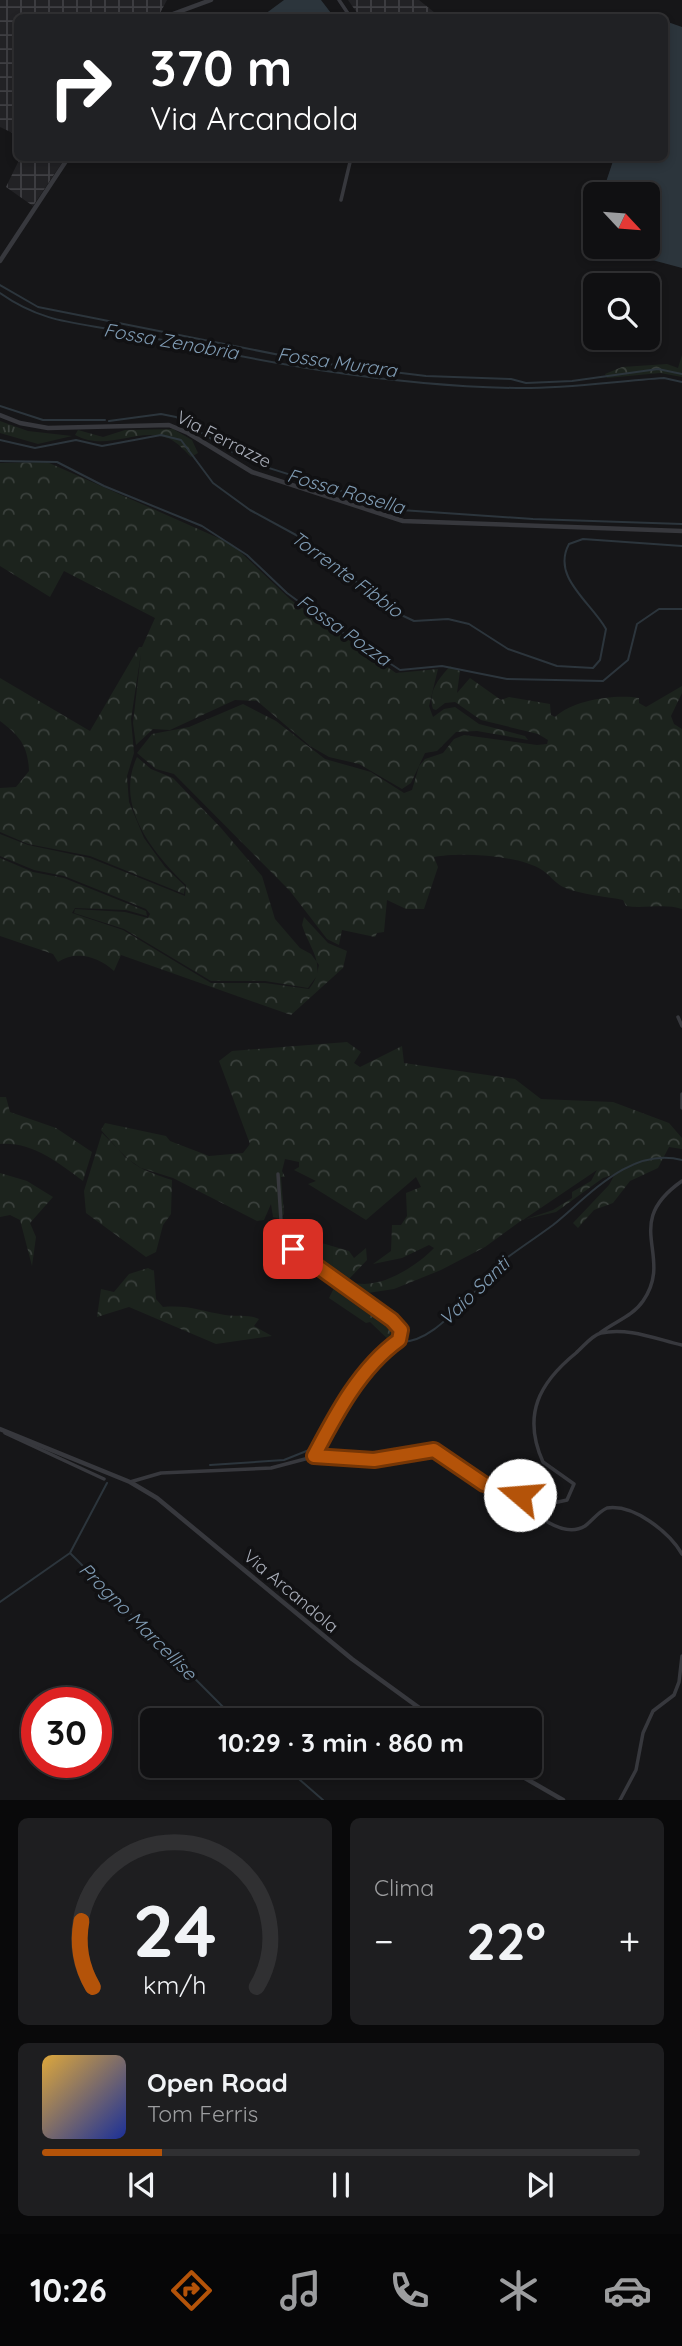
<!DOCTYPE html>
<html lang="it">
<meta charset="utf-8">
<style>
:root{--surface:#101012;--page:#1e1e20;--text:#f1f3f6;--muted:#9c9d9f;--line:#303032;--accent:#b45309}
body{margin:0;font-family:Quicksand,sans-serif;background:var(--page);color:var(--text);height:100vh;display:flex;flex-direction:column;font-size:26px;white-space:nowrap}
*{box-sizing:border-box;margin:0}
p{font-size:23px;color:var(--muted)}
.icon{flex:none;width:38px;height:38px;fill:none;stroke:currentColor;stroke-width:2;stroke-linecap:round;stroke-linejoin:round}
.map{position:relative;height:1800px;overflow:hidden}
.drawer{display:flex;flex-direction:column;gap:18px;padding:18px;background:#09090a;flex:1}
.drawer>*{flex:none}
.top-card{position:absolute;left:14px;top:14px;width:654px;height:147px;border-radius:10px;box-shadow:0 4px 10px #0003,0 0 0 2px var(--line);background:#202124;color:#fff;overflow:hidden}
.needle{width:46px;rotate:116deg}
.buttons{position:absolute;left:583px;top:182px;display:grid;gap:14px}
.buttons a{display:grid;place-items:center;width:77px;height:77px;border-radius:10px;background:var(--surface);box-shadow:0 4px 10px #0003,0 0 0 2px var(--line);font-size:35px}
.speed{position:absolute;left:21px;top:1687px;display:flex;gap:14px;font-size:35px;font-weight:700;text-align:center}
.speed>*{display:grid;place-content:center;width:91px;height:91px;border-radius:50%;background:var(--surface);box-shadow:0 4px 10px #0003,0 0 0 2px var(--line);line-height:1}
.speed .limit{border:10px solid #d22;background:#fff;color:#111}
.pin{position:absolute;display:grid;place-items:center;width:60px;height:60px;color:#fff;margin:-30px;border-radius:14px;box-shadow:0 4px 10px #0006}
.me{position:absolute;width:77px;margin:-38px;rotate:288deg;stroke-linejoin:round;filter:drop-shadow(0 0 5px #0008)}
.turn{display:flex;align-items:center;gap:24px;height:147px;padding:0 21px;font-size:32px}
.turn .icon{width:91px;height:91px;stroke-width:2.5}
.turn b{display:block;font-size:49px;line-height:60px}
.big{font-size:52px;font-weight:700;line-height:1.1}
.drawer .widget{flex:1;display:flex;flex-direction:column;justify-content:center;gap:10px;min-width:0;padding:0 24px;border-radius:10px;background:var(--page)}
.drawer .dial{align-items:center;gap:0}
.dial svg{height:182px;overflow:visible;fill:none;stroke:var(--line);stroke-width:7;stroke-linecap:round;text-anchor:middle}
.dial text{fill:var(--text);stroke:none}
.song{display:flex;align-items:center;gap:21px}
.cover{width:84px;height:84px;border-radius:10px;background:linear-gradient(135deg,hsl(40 70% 55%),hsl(230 70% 35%))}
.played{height:7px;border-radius:4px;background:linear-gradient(90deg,var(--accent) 20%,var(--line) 20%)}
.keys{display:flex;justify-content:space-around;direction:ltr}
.heat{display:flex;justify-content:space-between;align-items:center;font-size:38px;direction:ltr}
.drawer .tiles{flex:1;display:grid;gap:18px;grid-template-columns:1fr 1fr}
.widget:last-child{grid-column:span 2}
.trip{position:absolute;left:140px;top:1708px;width:402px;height:70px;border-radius:10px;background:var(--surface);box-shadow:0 4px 10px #0003,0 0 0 2px var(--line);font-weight:700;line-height:70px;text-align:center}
.tabs{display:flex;height:112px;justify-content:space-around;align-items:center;background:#060607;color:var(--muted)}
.tabs .icon{width:49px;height:49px}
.tabs .active{color:var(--accent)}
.tabs b{font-size:32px;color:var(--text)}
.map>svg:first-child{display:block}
</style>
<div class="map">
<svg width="682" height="1800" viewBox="0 0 682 1800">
<defs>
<pattern id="industrial-grid" width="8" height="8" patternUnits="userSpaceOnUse" patternTransform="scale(1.75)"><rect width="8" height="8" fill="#222225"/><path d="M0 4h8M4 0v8" fill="none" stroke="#3f3f43"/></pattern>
<pattern id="grass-tufts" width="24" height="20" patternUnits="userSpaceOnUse" patternTransform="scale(1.75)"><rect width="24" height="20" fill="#1c231d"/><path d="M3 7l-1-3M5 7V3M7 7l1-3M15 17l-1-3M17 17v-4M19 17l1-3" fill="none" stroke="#3a403c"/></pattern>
<pattern id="forest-crowns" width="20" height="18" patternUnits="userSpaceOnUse" patternTransform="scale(1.75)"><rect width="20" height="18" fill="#1c231d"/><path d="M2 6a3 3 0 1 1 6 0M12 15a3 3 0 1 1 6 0" fill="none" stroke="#3a403c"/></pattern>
</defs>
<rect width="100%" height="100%" fill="#161618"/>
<path fill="url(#industrial-grid)" d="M 0,0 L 167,0 L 158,17 L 18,18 L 17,135 L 0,127 Z
M 348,0 L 419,0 L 440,17 L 360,17 Z
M 20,158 L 65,158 L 33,206 L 6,187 Z"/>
<path fill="url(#grass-tufts)" d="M 0,421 L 28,431 L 72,436 L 38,444 L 0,433 Z"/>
<path fill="url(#forest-crowns)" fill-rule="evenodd" d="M 682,355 L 682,377 L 660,373 L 607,378 L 605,374 L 622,367 L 667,364 L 678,368 Z
M 173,429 L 192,440 L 198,453 L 191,457 C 185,451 178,443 170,439 C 138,425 109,453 75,435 L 78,430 L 103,437 L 125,430 Z
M 47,462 L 232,544 L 291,600 L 396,673 L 438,669 L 429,706 L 433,717 L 444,709 L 455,707 L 479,724 L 525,736 L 528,740 L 477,731 L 456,732 L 437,751 L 425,753 L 411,783 L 402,789 L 359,764 L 329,757 L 310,746 L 257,701 L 235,700 L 170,730 L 153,729 L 136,745 L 133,723 L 141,653 L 131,719 L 134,753 L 127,776 L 129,802 L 144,838 L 165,867 L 185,886 L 184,894 L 90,856 L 28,844 L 0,832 L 0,788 L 16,787 L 29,771 C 28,746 20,736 0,721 L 0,678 L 90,731 L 139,647 L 142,647 L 155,618 L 64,571 L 50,597 L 0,566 L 0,463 Z
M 450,666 L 460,671 L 457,693 L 470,678 L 501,700 L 509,697 L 550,704 L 551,715 L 555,717 C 573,700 615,694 639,698 L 639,703 L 646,707 L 682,686 L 682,693 L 671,716 L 674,724 L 682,729 L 682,909 C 665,903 644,909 626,906 L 623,900 C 604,896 581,895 563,887 C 555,883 550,875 542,870 C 519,855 460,852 434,857 L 438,867 L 424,909 L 406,909 L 387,900 L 384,932 L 377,933 L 375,937 L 342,930 L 339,945 L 327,939 L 290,891 L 174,774 L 156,769 L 137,753 L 152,734 L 189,727 L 243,704 L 276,721 L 325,759 L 371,772 L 404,793 L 412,790 L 419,766 L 425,759 L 443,753 L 454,739 L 464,735 L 537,745 L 547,744 L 548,740 L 538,734 L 481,720 L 455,702 L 445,703 L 436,710 L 433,709 C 427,691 440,678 450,666 Z
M 137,757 L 151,769 L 173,778 L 221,828 L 262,876 L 275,919 L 300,948 L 311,954 L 319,965 L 316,977 L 308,988 L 265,981 L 211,981 L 124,929 L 74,913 L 75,909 L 125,912 L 148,918 L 150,914 L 146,909 L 64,876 L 34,870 L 0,856 L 0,834 L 28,845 L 90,858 L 185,896 L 186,885 C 153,853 114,806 137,757 Z
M 0,858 L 33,872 L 64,878 L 146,911 L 147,916 L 126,910 L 75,908 L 72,913 L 123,930 L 211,983 L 265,983 L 309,989 C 328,966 310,950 302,925 L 304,917 L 328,943 L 347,951 L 343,968 L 291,1015 L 121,955 L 114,971 C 99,957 76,950 58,962 L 53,954 L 0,936 Z
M 347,1042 L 361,1052 L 354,1063 L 360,1067 L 402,1046 L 404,1063 L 515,1079 L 541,1099 L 613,1102 L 669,1123 L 682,1138 L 682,1149 L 669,1147 L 658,1168 L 630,1181 L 613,1203 L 594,1210 L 578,1228 L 573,1223 L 609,1185 L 615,1174 L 603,1178 L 556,1212 L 522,1220 L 485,1247 L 441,1270 L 394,1289 L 361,1294 L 294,1245 L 308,1239 L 349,1251 L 354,1258 L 366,1248 L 367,1260 L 348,1280 C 374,1294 416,1267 434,1248 L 429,1245 L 402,1258 L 373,1264 L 391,1251 L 392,1225 L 401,1225 L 407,1216 L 406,1193 L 421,1187 L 416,1177 L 366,1220 L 308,1184 L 316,1181 L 294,1170 L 299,1167 L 299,1162 L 285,1159 L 282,1171 L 285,1177 L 281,1177 L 284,1214 L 280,1219 L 273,1217 L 271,1204 L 264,1220 L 257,1221 L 173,1178 L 141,1168 L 125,1157 L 101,1130 L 105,1123 L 166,1136 L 170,1141 L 209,1156 L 243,1153 L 250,1144 L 219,1061 L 232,1051 ZM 597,1170 L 591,1181 L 572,1192 L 572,1198 L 553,1210 L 523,1220 Z
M 0,1097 L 6,1097 L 10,1112 L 56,1128 L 92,1152 L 83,1181 C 57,1162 33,1142 0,1144 Z
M 102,1133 C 133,1163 129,1166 172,1180 L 171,1214 L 163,1225 L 156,1252 L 146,1257 L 86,1213 L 84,1191 Z
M 0,1173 L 27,1181 L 53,1197 L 30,1223 L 36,1237 L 32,1266 L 20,1220 L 10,1215 L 0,1217 Z
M 148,1268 L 154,1271 L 156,1299 L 163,1307 C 190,1305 200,1311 225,1315 C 237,1317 248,1314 259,1319 L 254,1326 L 272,1336 L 216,1344 L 129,1307 L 97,1317 L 101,1289 L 114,1292 L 129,1274 Z
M 337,1282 L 366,1299 L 402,1331 L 401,1338 L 393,1344 L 370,1322 L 366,1323 L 329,1298 Z"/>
<path fill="#2c353c" d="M 284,0 L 321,0 L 334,17 L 261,17 Z
M 665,21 L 682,27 L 682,268 L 615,250 L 612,247 L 648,247 L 648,194 L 602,194 L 614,158 L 665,158 Z"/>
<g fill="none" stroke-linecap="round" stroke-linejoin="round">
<path stroke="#2c353c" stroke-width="2" d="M 0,285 L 38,307 L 320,363 L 426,376 L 511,379 L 526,383 L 572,381 L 658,369 L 682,374
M 0,293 C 47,326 82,322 135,334 C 260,362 388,386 516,388 C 566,389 615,381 664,378 L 682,382
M 0,406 L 43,420 L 105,420
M 109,421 L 161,414 L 176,417 L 247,461 L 401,510 L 533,519 L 682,524
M 0,440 L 35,448 L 76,440 L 102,446 L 161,435 L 181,440 L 213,483 L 250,510 L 296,535 L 395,612 L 414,621 L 448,619 L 469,624 L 508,649 L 557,666 L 593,668 L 600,660 L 606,629 C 591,602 551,577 569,544 L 583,539 L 682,546
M 0,461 L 57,462 L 104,486 L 202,526 L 247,555 L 287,593 L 328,623 L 400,670 L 442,666 L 507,679 L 603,681 L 628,660 L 637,624 L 659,609 L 682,609
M 400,1342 C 435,1343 465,1296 492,1277 L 496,1266 C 514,1252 534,1239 553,1225 C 588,1197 630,1146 682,1160
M 210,1465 L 284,1460 L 309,1450 L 374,1354 L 394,1342
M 70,1553 L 107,1483
M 0,1602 L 70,1553 L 236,1720
M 284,1766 L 323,1800"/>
<path stroke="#37383d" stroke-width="3.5" d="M 339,0 L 351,18
M 341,200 L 351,158
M 678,1017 L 682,1026
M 682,1094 L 682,1108
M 278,1174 L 282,1236 L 293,1249 L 392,1320 L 401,1330 L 399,1340 C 360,1368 336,1414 314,1456
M 600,1333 C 614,1322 633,1316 643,1301 C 675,1255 620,1224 682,1181
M 5,1433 L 104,1479
M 130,1482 L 161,1473 L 271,1468 L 324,1454 L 374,1460 L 434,1450 L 484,1484 L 549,1504 L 567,1500 L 574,1484 L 543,1462 C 522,1415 539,1383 576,1353 C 583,1347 592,1335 601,1333 C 628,1327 656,1339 682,1345
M 522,1497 C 531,1514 564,1539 585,1526 C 593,1520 598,1512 607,1508 C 634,1504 669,1532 682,1554
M 620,1800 L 636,1770 L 643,1733 L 653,1711 L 674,1695 L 679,1682 L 682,1656"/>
<path stroke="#37383d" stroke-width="4.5" d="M 162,18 L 211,0
M 0,261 L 68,158
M 0,415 L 20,423 L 48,428 L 169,425 L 188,433 L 252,472 L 403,521 L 682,531
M 0,1429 L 130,1482 L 157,1498 L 352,1659 L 436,1720
M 504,1766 L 563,1800"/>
</g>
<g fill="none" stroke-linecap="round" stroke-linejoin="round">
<g stroke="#753606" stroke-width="18">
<path id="route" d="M 293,1249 L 392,1320 L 401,1330 L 399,1340 C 360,1368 336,1414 314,1456 L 374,1460 L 434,1450 L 484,1484 L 520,1495"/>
</g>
<use href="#route" stroke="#b45309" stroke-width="12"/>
</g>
<g text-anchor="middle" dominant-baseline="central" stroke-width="7" stroke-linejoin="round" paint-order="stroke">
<g font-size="18" fill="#a8adb8" stroke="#111113">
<text transform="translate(224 439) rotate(27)">Via Ferrazze</text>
<text transform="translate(291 1591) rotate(40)">Via Arcandola</text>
</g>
<g font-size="19" font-style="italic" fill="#7f9bb3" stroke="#111113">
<text transform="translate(171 341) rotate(10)">Fossa Zenobria</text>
<text transform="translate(337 362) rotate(8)">Fossa Murara</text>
<text transform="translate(346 491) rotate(16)">Fossa Rosella</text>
<text transform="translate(347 574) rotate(36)">Torrente Fibbio</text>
<text transform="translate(344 630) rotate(35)">Fossa Pozza</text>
<text transform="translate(474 1291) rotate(-44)">Vaio Santi</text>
<text transform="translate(138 1621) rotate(45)">Progno Marcellise</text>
</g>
</g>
</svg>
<div class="buttons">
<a><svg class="needle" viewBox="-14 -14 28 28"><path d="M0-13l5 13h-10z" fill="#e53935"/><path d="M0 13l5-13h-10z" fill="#9c9d9f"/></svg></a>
<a><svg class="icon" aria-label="search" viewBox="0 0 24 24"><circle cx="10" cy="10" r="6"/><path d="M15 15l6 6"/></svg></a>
</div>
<div class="speed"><div class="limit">30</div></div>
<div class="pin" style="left:293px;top:1249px;background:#d93025"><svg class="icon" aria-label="arrive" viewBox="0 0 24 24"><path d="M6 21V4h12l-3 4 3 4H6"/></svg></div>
<svg class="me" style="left:520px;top:1495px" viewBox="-20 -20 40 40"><circle r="19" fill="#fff"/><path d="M0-13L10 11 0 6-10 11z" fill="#b45309"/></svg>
<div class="trip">10:29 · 3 min · 860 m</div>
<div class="top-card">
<div class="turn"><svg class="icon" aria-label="right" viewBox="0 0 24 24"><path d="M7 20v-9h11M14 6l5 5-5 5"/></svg><div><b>370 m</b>Via Arcandola</div></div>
</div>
</div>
<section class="drawer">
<div class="tiles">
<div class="widget dial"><svg viewBox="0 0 100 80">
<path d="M14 69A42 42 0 1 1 86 69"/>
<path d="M14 69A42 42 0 0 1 9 40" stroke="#b45309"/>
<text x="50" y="56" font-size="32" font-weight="700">24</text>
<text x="50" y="72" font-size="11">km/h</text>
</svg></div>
<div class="widget"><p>Clima</p>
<div class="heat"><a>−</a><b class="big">22°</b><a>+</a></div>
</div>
<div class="widget">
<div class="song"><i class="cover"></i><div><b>Open Road</b><p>Tom Ferris</p></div></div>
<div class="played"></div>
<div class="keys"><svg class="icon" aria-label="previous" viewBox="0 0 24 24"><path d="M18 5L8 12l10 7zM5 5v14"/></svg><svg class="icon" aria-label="pause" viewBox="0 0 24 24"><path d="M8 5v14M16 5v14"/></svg><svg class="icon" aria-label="next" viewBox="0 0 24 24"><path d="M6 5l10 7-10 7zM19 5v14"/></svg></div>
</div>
</div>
</section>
<nav class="tabs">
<b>10:26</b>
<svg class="icon active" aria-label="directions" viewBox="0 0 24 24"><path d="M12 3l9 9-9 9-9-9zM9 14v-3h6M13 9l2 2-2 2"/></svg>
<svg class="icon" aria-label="music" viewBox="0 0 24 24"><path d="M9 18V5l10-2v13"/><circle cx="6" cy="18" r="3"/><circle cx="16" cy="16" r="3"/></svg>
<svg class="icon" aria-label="phone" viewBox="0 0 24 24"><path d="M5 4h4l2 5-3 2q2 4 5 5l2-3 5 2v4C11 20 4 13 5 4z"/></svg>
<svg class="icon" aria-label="climate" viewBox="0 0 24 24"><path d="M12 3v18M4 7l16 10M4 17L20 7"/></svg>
<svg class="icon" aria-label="car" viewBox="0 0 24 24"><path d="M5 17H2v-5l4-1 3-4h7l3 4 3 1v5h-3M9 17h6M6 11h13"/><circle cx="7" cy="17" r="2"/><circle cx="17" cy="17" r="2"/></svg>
</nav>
